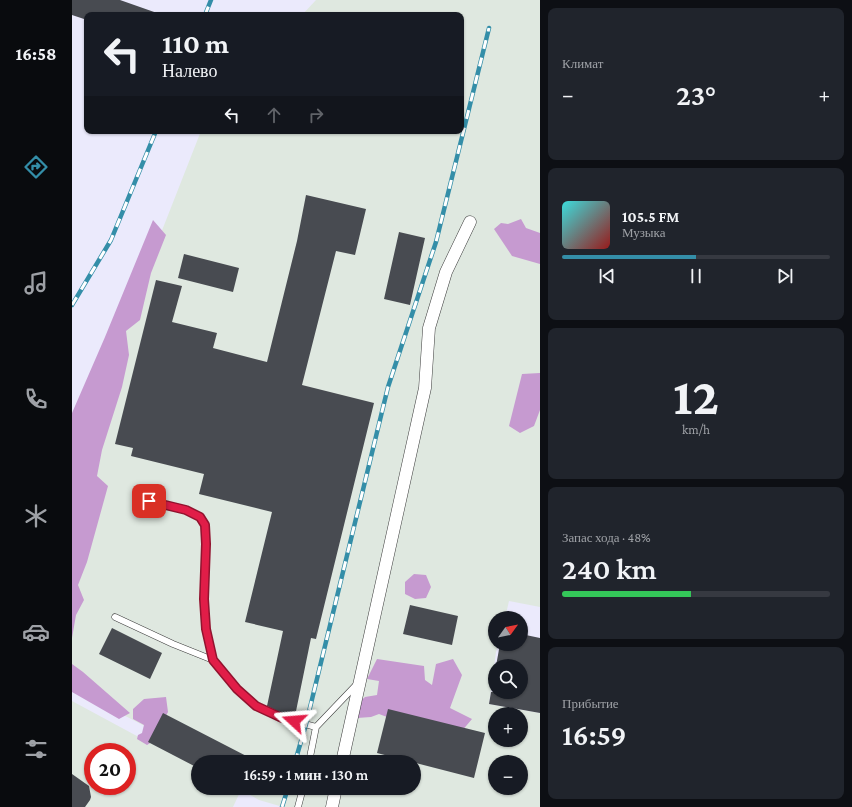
<!DOCTYPE html>
<html lang="ru">
<meta charset="utf-8">
<style>
:root{--surface:#171b24;--page:#20242c;--text:#f1f3f6;--muted:#9ea1a6;--line:#363941;--accent:#348ea8}
body{margin:0;font-family:"Crimson Pro",serif;background:var(--page);color:var(--text);height:100vh;display:flex;flex-direction:column;font-size:15px;white-space:nowrap}
*{box-sizing:border-box;margin:0}
p{font-size:13px;color:var(--muted)}
.icon{flex:none;width:22px;height:22px;fill:none;stroke:currentColor;stroke-width:2;stroke-linecap:round;stroke-linejoin:round}
.map{position:relative;flex:1;overflow:hidden}
.side{display:flex;flex-direction:column;gap:8px;padding:8px;background:#0d0f14;width:312px}
.side>*{flex:none}
.guide{position:absolute;left:12px;top:12px;width:380px;height:122px;border-radius:8px;box-shadow:0 1px 3px #0004;background:#171b24;color:var(--text);overflow:hidden}
.needle{width:26px;rotate:57deg}
.tools{position:absolute;left:416px;top:611px;display:grid;gap:8px}
.tools a{display:grid;place-items:center;width:40px;height:40px;border-radius:50%;background:var(--surface);box-shadow:0 1px 3px #0004;font-size:20px}
.speed{position:absolute;left:12px;top:743px;display:flex;gap:8px;font-size:20px;font-weight:700;text-align:center}
.speed>*{display:grid;place-content:center;width:52px;height:52px;border-radius:50%;background:var(--surface);box-shadow:0 1px 3px #0004;line-height:1}
.speed .limit{border:6px solid #d22;background:#fff;color:#111}
.pin{position:absolute;display:grid;place-items:center;width:34px;height:34px;color:#fff;margin:-17px;border-radius:8px;box-shadow:0 2px 6px #0006}
.me{position:absolute;width:44px;margin:-22px;rotate:289deg;stroke-linejoin:round;filter:drop-shadow(0 0 3px #0008)}
.turn{display:flex;align-items:center;gap:14px;height:84px;padding:0 12px;font-size:18px}
.turn .icon{width:52px;height:52px;stroke-width:2.5}
.turn b{display:block;font-size:28px;line-height:34px}
.lanes{display:flex;align-items:center;height:38px;padding:0 12px;background:#0003;justify-content:center;gap:20px;direction:ltr}
.lanes .off{opacity:.35}
.big{font-size:30px;font-weight:600;line-height:1.1}
.side .tile{flex:1;display:flex;flex-direction:column;justify-content:center;gap:6px;min-width:0;padding:0 14px;border-radius:8px;background:var(--page)}
.side .dial{align-items:center;gap:0}
.dial b{font-size:52px;line-height:1}
.song{display:flex;align-items:center;gap:12px}
.cover{width:48px;height:48px;border-radius:6px;background:linear-gradient(135deg,hsl(180 70% 55%),hsl(0 70% 35%))}
.played{height:4px;border-radius:2px;background:linear-gradient(90deg,var(--accent) 50%,var(--line) 50%)}
.keys{display:flex;justify-content:space-around;direction:ltr}
.heat{display:flex;justify-content:space-between;align-items:center;font-size:22px;direction:ltr}
.charge{height:6px;border-radius:3px;background:linear-gradient(90deg,#34c759 48%,var(--line) 0)}
.trip{position:absolute;left:119px;top:755px;width:230px;height:40px;border-radius:20px;background:var(--surface);box-shadow:0 1px 3px #0004;font-weight:600;line-height:40px;text-align:center}
main{display:flex;flex:1;min-height:0}
.tab-bar{display:flex;flex-direction:column;width:72px;justify-content:space-around;align-items:center;background:#090b0e;color:var(--muted)}
.tab-bar .icon{width:28px;height:28px}
.tab-bar .selected{color:var(--accent)}
.tab-bar b{font-size:18px;color:var(--text)}
.map>svg:first-child{display:block}
</style>
<main>
<nav class="tab-bar">
<b>16:58</b>
<svg class="icon selected" aria-label="directions" viewBox="0 0 24 24"><path d="M12 3l9 9-9 9-9-9zM9 14v-3h6M13 9l2 2-2 2"/></svg>
<svg class="icon" aria-label="music" viewBox="0 0 24 24"><path d="M9 18V5l10-2v13"/><circle cx="6" cy="18" r="3"/><circle cx="16" cy="16" r="3"/></svg>
<svg class="icon" aria-label="phone" viewBox="0 0 24 24"><path d="M5 4h4l2 5-3 2q2 4 5 5l2-3 5 2v4C11 20 4 13 5 4z"/></svg>
<svg class="icon" aria-label="climate" viewBox="0 0 24 24"><path d="M12 3v18M4 7l16 10M4 17L20 7"/></svg>
<svg class="icon" aria-label="car" viewBox="0 0 24 24"><path d="M5 17H2v-5l4-1 3-4h7l3 4 3 1v5h-3M9 17h6M6 11h13"/><circle cx="7" cy="17" r="2"/><circle cx="17" cy="17" r="2"/></svg>
<svg class="icon" aria-label="filters" viewBox="0 0 24 24"><path d="M4 7h16M4 17h16"/><circle cx="9" cy="7" r="2"/><circle cx="15" cy="17" r="2"/></svg>
</nav>
<div class="map">
<svg width="468" height="807" viewBox="0 0 468 807">
<rect width="100%" height="100%" fill="#ebeafc"/>
<path fill="#dfe8e0" fill-rule="evenodd" d="M 244,0 L 468,0 L 468,607 L 437,601 L 433,618 L 423,618 L 423,644 L 426,644 L 424,652 L 417,704 L 468,713 L 468,807 L 211,807 L 187,800 L 169,790 L 161,807 L 0,807 L 0,701 L 76,742 L 82,731 L 0,688 L 0,460 L 129,131 L 389,131 L 389,15 L 230,15 ZM 423,714 L 449,714 L 449,740 L 423,740 ZM 21,752 L 55,752 L 55,786 L 21,786 ZM 126,762 L 342,762 L 342,788 L 126,788 ZM 423,762 L 449,762 L 449,788 L 423,788 Z"/>
<path fill="#c69ad0" d="M 449,219 L 454,228 L 468,233 L 468,264 L 440,256 L 422,229 L 429,223 L 436,224 Z
M 81,220 L 94,235 L 79,273 L 68,320 L 54,331 L 57,355 L 50,387 L 30,450 L 25,476 L 36,486 L 15,562 L 6,585 L 12,600 L 4,615 L 0,638 L 0,413 L 33,337 Z
M 468,373 L 468,410 L 462,426 L 448,433 L 437,426 L 450,374 Z
M 342,574 L 354,575 L 359,587 L 354,598 L 343,599 L 333,594 L 333,582 Z
M 305,659 L 352,666 L 353,680 L 360,685 L 364,664 L 381,659 L 390,675 L 378,708 L 400,719 L 389,732 L 323,720 L 307,714 L 299,717 L 285,718 L 283,706 L 293,697 L 305,695 L 307,681 L 295,679 Z
M 0,664 L 11,672 L 58,713 L 47,719 L 0,692 Z
M 94,697 L 96,712 L 87,729 L 85,739 L 75,745 L 65,739 L 66,735 L 70,733 L 72,725 L 61,719 L 61,709 L 72,699 Z"/>
<path fill="#484b51" d="M 0,0 L 48,0 L 85,13 L 85,15 L 15,15 L 15,20 L 0,15 Z
M 234,195 L 294,209 L 283,255 L 264,251 L 230,385 L 302,403 L 244,639 L 239,638 L 223,716 L 211,714 L 195,706 L 211,631 L 173,622 L 200,512 L 127,494 L 132,474 L 59,456 L 61,448 L 43,444 L 84,280 L 110,286 L 100,322 L 145,333 L 141,348 L 195,362 L 225,241 Z
M 327,232 L 353,238 L 338,305 L 312,299 Z
M 112,254 L 167,268 L 161,292 L 106,278 Z
M 338,605 L 386,616 L 380,645 L 331,634 Z
M 40,628 L 90,653 L 78,679 L 27,654 Z
M 449,634 L 468,638 L 468,713 L 417,704 L 419,692 L 449,692 L 449,666 L 424,666 L 428,644 L 449,644 Z
M 316,709 L 413,733 L 402,778 L 305,753 Z
M 91,713 L 186,762 L 126,762 L 126,768 L 76,742 Z
M 0,774 L 17,786 L 19,797 L 18,800 L 13,807 L 0,807 Z"/>
<g fill="none" stroke-linecap="round" stroke-linejoin="round">
<g stroke="#3d3d3d" stroke-width="7">
<path id="service" d="M 77,501 L 114,510 L 128,517 L 133,525 L 134,544 L 132,599 L 134,629 L 141,660 L 165,689 L 184,706 L 210,718 L 244,727 L 237,762
M 43,617 L 101,644 L 141,660
M 244,727 L 286,683
M 226,807 L 231,788"/>
</g>
<g stroke="#3d3d3d" stroke-width="13">
<path id="minor" d="M 270,762 L 353,388 L 357,328 L 374,272 L 398,222
M 260,807 L 264,788"/>
</g>
<use href="#service" stroke="#fff" stroke-width="6"/>
<use href="#minor" stroke="#fff" stroke-width="12"/>
<g stroke="#348ea8" stroke-width="4.5">
<path id="rail" d="M 133,15 L 139,0
M 0,305 L 39,240 L 84,131
M 223,762 L 234,724 L 316,387 L 364,242 L 417,28
M 210,807 L 216,788"/>
</g>
<use href="#rail" stroke="#fff" stroke-width="3" stroke-dasharray="9" stroke-linecap="butt"/>
</g>
<g fill="none" stroke-linecap="round" stroke-linejoin="round">
<g stroke="#92132f" stroke-width="10">
<path id="route" d="M 77,501 L 114,510 L 128,517 L 133,525 L 134,544 L 132,599 L 134,629 L 141,660 L 165,689 L 184,706 L 210,718 L 222,721"/>
</g>
<use href="#route" stroke="#e11d48" stroke-width="7"/>
</g>
</svg>
<div class="tools">
<a><svg class="needle" viewBox="-14 -14 28 28"><path d="M0-13l5 13h-10z" fill="#e53935"/><path d="M0 13l5-13h-10z" fill="#9ea1a6"/></svg></a>
<a><svg class="icon" aria-label="search" viewBox="0 0 24 24"><circle cx="10" cy="10" r="6"/><path d="M15 15l6 6"/></svg></a>
<a>+</a>
<a>−</a>
</div>
<div class="speed"><div class="limit">20</div></div>
<div class="pin" style="left:77px;top:501px;background:#d93025"><svg class="icon" aria-label="arrive" viewBox="0 0 24 24"><path d="M6 21V4h12l-3 4 3 4H6"/></svg></div>
<svg class="me" style="left:222px;top:721px" viewBox="-20 -20 40 40"><path d="M0-17L14 15 0 8-14 15z" fill="#e11d48" stroke="#fff" stroke-width="4"/></svg>
<div class="trip">16:59 · 1 мин · 130 m</div>
<div class="guide">
<div class="turn"><svg class="icon" aria-label="left" viewBox="0 0 24 24"><path d="M17 20v-9H6M10 6l-5 5 5 5"/></svg><div><b>110 m</b>Налево</div></div>
<div class="lanes"><svg class="icon" aria-label="left" viewBox="0 0 24 24"><path d="M17 20v-9H6M10 6l-5 5 5 5"/></svg><svg class="icon off" aria-label="ahead" viewBox="0 0 24 24"><path d="M12 20V5M6 11l6-6 6 6"/></svg><svg class="icon off" aria-label="right" viewBox="0 0 24 24"><path d="M7 20v-9h11M14 6l5 5-5 5"/></svg></div>
</div>
</div>
<section class="side">
<div class="tile"><p>Климат</p>
<div class="heat"><a>−</a><b class="big">23°</b><a>+</a></div>
</div>
<div class="tile">
<div class="song"><i class="cover"></i><div><b>105.5 FM</b><p>Музыка</p></div></div>
<div class="played"></div>
<div class="keys"><svg class="icon" aria-label="previous" viewBox="0 0 24 24"><path d="M18 5L8 12l10 7zM5 5v14"/></svg><svg class="icon" aria-label="pause" viewBox="0 0 24 24"><path d="M8 5v14M16 5v14"/></svg><svg class="icon" aria-label="next" viewBox="0 0 24 24"><path d="M6 5l10 7-10 7zM19 5v14"/></svg></div>
</div>
<div class="tile dial"><b>12</b><p>km/h</p></div>
<div class="tile"><p>Запас хода · 48%</p><b class="big">240 km</b><div class="charge"></div></div>
<div class="tile"><p>Прибытие</p><b class="big">16:59</b></div>
</section>
</main>
